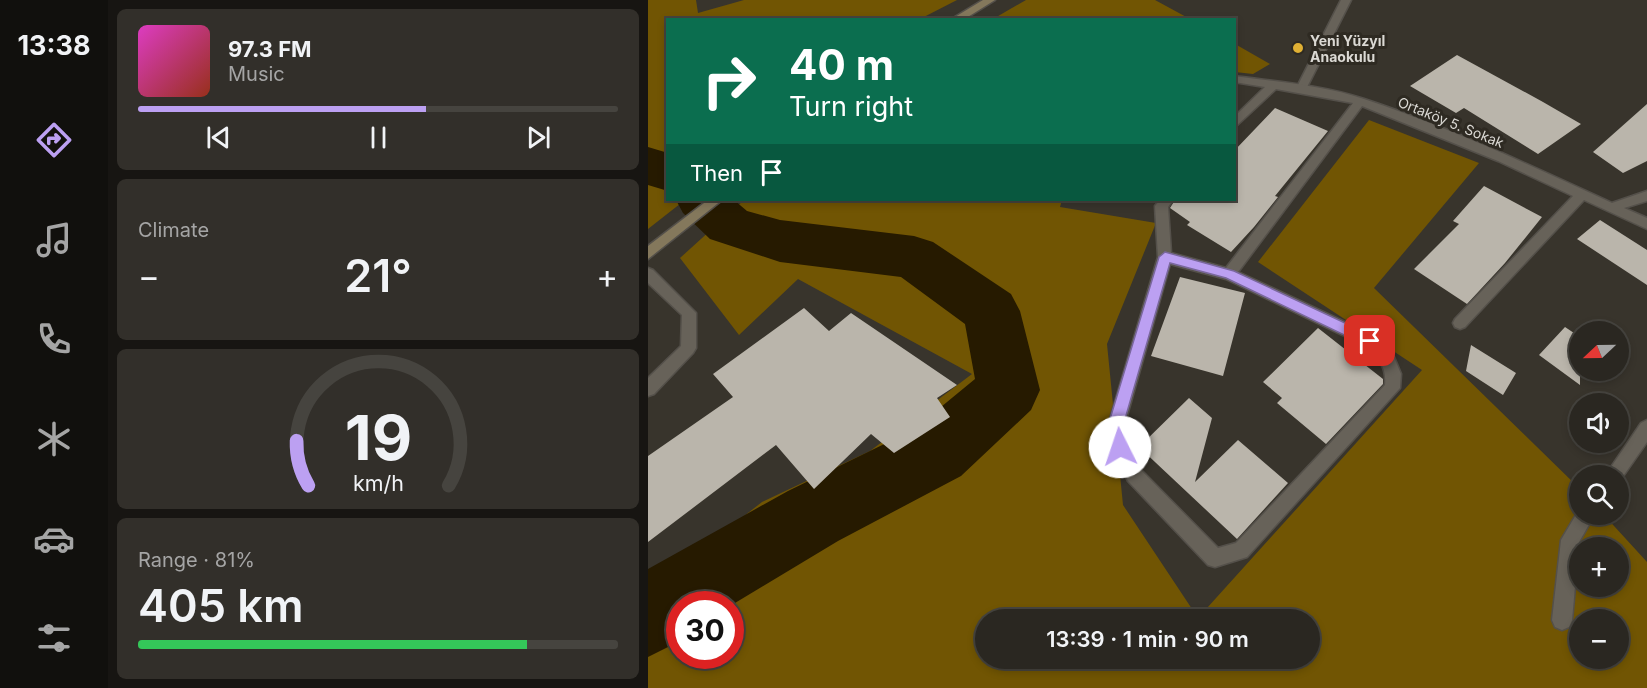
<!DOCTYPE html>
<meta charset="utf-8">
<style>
:root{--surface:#2a2721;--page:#322f2a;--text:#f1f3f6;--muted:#a5a5a5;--line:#46443f;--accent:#bca0f2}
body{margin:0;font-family:Inter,sans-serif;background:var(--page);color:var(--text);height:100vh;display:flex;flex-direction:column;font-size:22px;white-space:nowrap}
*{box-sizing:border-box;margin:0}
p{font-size:20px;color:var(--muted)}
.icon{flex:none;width:33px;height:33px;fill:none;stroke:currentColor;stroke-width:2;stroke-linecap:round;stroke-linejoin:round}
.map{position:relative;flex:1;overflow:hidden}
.panel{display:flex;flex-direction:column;gap:9px;padding:9px;background:#171512;width:540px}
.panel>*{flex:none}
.top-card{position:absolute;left:18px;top:18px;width:570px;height:183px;border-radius:0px;box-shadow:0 3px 9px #0003,0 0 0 2px var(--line);background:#0b6e4f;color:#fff;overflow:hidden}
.needle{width:39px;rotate:248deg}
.tools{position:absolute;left:921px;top:321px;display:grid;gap:12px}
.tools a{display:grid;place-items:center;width:60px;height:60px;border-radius:50%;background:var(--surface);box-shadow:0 3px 9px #0003,0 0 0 2px var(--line);font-size:30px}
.speed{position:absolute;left:18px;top:591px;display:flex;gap:12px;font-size:30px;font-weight:700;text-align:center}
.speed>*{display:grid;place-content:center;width:78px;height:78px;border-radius:50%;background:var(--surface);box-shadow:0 3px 9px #0003,0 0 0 2px var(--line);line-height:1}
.speed .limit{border:9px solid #d22;background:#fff;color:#111}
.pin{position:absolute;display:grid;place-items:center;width:51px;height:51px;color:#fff;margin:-26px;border-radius:12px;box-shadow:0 3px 9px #0006}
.me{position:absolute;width:66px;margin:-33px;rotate:356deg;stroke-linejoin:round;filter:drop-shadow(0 0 4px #0008)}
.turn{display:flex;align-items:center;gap:21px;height:126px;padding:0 24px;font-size:27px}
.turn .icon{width:78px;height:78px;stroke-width:2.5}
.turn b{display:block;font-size:42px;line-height:51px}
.then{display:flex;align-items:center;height:57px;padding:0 24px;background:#0003;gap:12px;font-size:22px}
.big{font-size:45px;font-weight:600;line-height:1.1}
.panel .card{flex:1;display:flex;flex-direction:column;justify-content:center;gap:9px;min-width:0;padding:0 21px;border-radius:9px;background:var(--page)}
.panel .dial{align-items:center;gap:0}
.dial svg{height:156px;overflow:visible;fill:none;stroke:var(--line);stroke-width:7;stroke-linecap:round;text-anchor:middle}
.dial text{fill:var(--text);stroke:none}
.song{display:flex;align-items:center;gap:18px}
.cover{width:72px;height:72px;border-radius:9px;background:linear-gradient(135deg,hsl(310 70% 55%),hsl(10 70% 35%))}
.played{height:6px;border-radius:3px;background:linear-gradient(90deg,var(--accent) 60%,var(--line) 60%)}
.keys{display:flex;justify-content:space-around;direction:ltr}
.heat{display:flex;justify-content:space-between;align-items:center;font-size:33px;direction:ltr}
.charge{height:9px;border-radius:4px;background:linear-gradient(90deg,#34c759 81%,var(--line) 0)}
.trip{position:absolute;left:327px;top:609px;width:345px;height:60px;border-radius:30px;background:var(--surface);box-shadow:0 3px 9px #0003,0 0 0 2px var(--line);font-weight:600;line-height:60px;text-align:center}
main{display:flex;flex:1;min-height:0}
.tabs{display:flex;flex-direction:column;width:108px;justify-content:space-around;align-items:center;background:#11100d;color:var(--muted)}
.tabs .icon{width:42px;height:42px}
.tabs .on{color:var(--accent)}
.tabs b{font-size:27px;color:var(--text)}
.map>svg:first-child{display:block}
</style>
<main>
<nav class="tabs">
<b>13:38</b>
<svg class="icon on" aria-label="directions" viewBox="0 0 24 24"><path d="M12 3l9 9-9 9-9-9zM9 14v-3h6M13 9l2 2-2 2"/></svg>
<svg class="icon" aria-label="music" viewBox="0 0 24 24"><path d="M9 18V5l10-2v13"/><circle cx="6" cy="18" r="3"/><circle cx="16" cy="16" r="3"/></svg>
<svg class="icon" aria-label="phone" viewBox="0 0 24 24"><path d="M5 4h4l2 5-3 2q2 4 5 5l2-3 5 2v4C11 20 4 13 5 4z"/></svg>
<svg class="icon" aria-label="climate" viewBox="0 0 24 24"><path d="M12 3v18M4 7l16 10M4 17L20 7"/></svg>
<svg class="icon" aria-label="car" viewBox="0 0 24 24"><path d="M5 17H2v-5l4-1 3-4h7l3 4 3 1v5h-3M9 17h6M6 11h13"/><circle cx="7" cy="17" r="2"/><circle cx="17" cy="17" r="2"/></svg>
<svg class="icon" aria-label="filters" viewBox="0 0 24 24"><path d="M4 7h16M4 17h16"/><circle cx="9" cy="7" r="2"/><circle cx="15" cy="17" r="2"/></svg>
</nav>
<section class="panel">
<div class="card">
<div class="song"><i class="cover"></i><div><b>97.3 FM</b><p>Music</p></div></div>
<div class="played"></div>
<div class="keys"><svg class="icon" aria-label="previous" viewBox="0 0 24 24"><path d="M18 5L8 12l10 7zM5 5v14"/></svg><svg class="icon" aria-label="pause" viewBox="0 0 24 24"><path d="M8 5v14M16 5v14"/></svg><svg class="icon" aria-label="next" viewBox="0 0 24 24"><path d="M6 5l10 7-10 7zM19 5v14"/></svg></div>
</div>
<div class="card"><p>Climate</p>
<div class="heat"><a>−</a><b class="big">21°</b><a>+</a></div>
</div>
<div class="card dial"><svg viewBox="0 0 100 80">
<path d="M14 69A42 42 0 1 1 86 69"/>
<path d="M14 69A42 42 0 0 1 8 46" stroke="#bca0f2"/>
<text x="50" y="56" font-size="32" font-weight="700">19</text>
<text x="50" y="72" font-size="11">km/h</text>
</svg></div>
<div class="card"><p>Range · 81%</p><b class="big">405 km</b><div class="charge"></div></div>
</section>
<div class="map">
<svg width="999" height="688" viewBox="0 0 999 688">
<rect width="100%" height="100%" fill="#38342c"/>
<path fill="#715503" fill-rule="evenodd" d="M 0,0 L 48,0 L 50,13 L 96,0 L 309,0 L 272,19 L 20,20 L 20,200 L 37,200 L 0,229 Z
M 378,0 L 507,0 L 542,19 L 345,19 Z
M 587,44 L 622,64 L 605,74 L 587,72 Z
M 721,120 L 831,163 L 726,288 L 931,488 L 932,514 L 956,515 L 999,562 L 999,688 L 0,688 L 0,591 L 114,502 L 222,451 L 324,374 L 150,279 L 91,335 L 32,258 L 96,200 L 414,200 L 412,207 L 508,223 L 459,344 L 475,505 L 550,618 L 774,370 L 610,262 ZM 932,548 L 970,548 L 970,586 L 932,586 ZM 32,604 L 82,604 L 82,656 L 32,656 ZM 338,620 L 662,620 L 662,658 L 338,658 ZM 932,620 L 970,620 L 970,658 L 932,658 Z"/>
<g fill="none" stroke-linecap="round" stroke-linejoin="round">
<path fill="#261a00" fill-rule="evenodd" d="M 0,147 L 20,153 L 20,191 L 0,185 Z
M 28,200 L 86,200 L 99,211 L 132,220 L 266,236 L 285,242 L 363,294 L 372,311 L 392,390 L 383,410 L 313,476 L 190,541 L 82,606 L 32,604 L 32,641 L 0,657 L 0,569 L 140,491 L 265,430 L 327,379 L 317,324 L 253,277 L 132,262 L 62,239 L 35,213 Z"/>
</g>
<path fill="#bab5ab" d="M 809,55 L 895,102 L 933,124 L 890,154 L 816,108 L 808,113 L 762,86 Z
M 999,104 L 999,161 L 975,173 L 945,152 Z
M 627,108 L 680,131 L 627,196 L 630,197 L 606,227 L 583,252 L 539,225 L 542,222 L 522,208 L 527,200 L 586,200 L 586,151 Z
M 836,186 L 894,217 L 857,263 L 819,304 L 766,269 L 811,224 L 805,221 Z
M 952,220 L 999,250 L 999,285 L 929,239 Z
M 532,277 L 597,293 L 575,376 L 503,356 Z
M 156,308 L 181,331 L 203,313 L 309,385 L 289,398 L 302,417 L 246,453 L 223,434 L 166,489 L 128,445 L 0,542 L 0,456 L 85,397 L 65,374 Z
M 917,327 L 932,337 L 932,385 L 891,355 Z
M 670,328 L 735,379 L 735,384 L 678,444 L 629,403 L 634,398 L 615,382 Z
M 823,345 L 868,373 L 855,395 L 818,371 Z
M 541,398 L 564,418 L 547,482 L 590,440 L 640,483 L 589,539 L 491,447 Z"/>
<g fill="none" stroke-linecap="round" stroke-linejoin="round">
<g stroke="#54504a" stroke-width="3">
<path id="service" d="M 693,0 L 703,0 L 658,89 L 653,92 L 649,91 L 648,89 Z
M 0,268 L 5,270 L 48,313 L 48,348 L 45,353 L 6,394 L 0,396 L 0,378 L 33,346 L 34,315 L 0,283 Z"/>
</g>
<g stroke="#54504a" stroke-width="3">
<path id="minor" d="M 586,76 C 629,82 675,85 716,99 C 801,127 883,166 964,203 L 999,191 L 999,201 L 976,208 L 999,218 L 999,229 L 936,200 L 817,327 L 812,329 L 807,327 L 805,323 L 807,319 L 925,196 L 850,161 L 714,106 L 590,272 L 727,336 L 746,357 L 753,374 L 752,388 L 599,557 L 567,567 L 560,565 L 480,481 L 464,447 L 462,419 L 510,257 L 507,206 L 512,200 L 525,200 L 520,207 L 523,253 L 578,268 L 705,103 L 628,89 L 586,128 L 586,117 L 617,87 L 586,82 ZM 522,264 L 578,279 L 717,346 C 730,357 739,367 737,385 L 588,543 L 570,548 L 492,469 L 480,446 L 478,419 Z
M 999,420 L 999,442 L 971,482 L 970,476 L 957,476 L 993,423 Z
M 932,508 L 932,514 L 947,514 L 931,542 L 924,620 L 921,627 L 914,630 L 907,627 L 904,620 L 913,540 Z"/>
</g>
<g stroke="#54504a" stroke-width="3">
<path id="secondary" d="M 335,0 L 347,0 L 315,20 L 302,20 Z
M 60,200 L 74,200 L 0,259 L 0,246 Z"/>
</g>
<use href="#service" fill="#676259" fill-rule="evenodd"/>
<use href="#minor" fill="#676259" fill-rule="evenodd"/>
<use href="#secondary" fill="#84785c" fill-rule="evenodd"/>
</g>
<path fill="#bca0f2" stroke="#7a689d" stroke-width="1.5" d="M 517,252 L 586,271 L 727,337 L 729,341 L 727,345 L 717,345 L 578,278 L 522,263 L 477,419 L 480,447 L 478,452 L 472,454 L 467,452 L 462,419 L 511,257 Z"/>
<circle fill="#e0b034" stroke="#2e2a22" stroke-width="2" cx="650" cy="48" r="6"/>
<g text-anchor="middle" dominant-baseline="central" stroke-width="6" stroke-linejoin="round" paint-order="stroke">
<g font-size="14" font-weight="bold" fill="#dbd9d4" stroke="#2e2a22" text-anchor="start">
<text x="662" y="40">Yeni Yüzyıl<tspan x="662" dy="16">Anaokulu</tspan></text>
</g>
<g font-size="14" fill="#dbd9d4" stroke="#2e2a22">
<text transform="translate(803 122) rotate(22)">Ortaköy 5. Sokak</text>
</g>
</g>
</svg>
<div class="tools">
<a><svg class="needle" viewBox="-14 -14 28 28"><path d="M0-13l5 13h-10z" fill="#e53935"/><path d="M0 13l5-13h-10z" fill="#a5a5a5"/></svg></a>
<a><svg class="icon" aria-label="sound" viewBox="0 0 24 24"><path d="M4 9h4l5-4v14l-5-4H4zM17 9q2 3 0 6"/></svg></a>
<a><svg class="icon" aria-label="search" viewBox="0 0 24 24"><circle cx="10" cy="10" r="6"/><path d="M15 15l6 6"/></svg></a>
<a>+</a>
<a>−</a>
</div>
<div class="speed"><div class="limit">30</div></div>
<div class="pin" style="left:722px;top:341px;background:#d93025"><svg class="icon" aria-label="arrive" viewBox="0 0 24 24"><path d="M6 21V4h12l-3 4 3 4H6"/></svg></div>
<svg class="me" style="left:472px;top:447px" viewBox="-20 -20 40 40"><circle r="19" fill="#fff"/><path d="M0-13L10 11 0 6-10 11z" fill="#bca0f2"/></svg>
<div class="trip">13:39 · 1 min · 90 m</div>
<div class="top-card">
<div class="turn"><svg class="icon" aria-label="right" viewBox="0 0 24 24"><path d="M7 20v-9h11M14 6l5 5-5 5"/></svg><div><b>40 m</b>Turn right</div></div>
<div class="then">Then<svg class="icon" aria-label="arrive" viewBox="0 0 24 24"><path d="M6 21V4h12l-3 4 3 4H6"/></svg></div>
</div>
</div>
</main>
